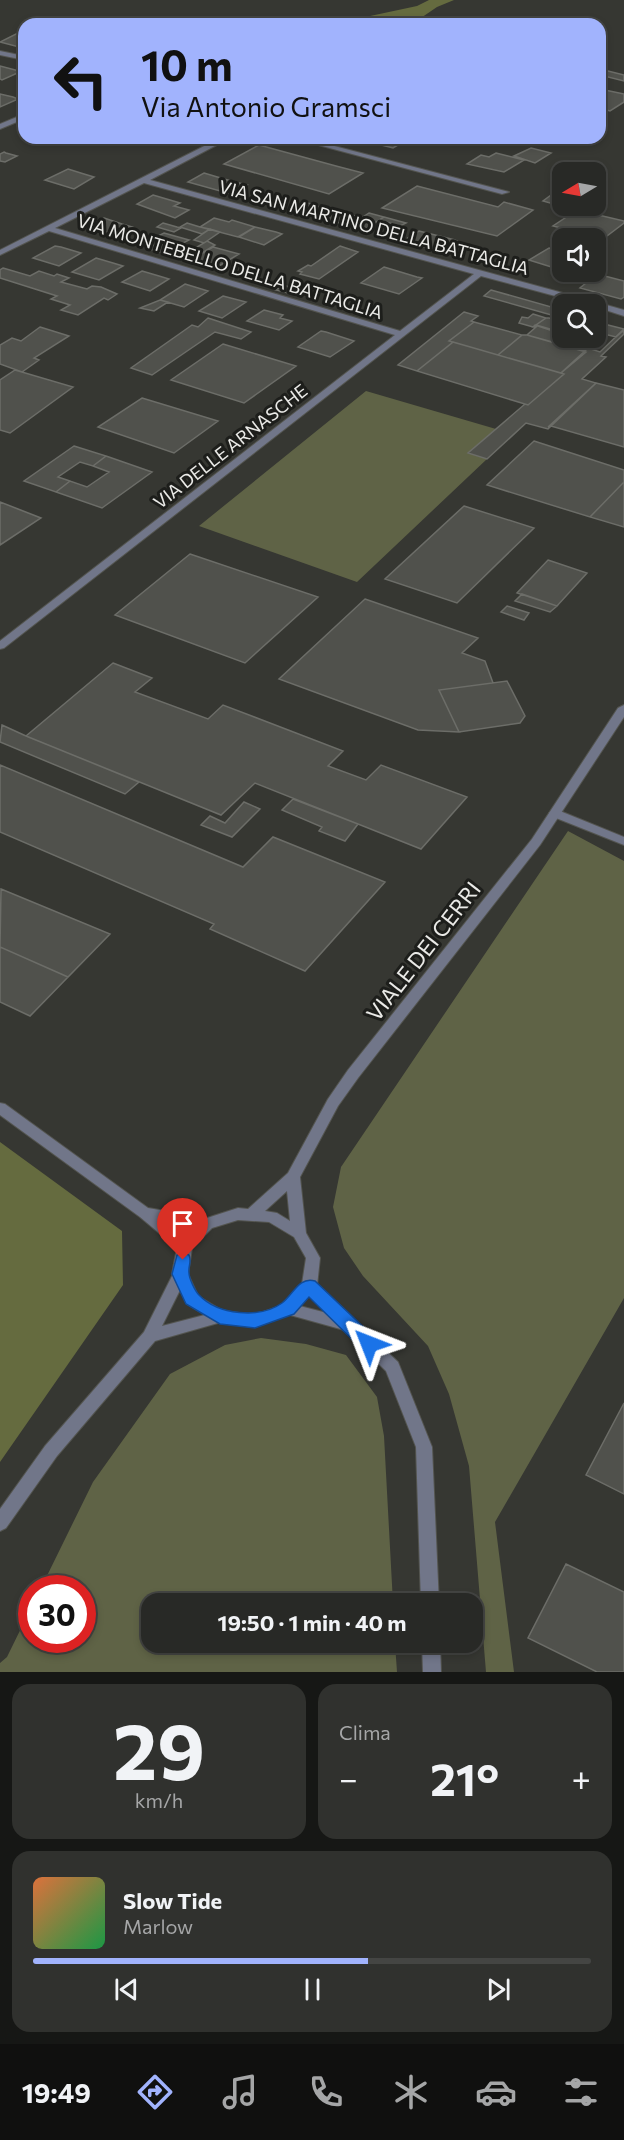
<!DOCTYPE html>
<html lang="it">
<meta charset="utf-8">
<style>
:root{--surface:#282926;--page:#30312e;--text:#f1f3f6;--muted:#a5a6a7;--line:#444543;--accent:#a1b3fd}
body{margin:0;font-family:Commissioner,sans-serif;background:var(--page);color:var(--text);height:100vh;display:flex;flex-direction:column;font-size:22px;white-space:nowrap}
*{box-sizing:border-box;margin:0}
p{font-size:20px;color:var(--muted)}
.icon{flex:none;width:33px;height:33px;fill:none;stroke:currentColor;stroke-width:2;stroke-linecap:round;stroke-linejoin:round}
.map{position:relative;height:1672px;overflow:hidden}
.drawer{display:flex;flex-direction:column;gap:12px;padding:12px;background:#161715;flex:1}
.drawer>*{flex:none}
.hud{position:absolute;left:18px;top:18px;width:588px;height:126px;border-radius:18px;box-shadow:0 3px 9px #0003,0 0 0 2px var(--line);background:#a1b3fd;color:#111;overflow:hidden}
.needle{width:39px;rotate:260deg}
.controls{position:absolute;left:552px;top:162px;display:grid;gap:12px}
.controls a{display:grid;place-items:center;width:54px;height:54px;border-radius:12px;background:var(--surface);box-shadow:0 3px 9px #0003,0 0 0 2px var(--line);font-size:30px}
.speed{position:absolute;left:18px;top:1575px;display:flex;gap:12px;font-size:30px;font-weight:700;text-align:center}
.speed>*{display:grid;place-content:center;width:78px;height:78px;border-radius:50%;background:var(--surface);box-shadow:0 3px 9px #0003,0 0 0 2px var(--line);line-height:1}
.speed .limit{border:9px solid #d22;background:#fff;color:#111}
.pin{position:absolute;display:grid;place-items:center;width:51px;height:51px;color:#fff;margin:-62px -26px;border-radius:50% 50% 50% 0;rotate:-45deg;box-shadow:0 0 6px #0007}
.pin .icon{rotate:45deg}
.me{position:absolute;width:66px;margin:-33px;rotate:315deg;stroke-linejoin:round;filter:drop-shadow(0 0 4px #0008)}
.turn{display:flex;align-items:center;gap:21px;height:126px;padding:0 24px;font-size:27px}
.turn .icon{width:78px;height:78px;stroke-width:2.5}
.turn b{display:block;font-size:42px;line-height:51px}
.big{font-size:45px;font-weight:700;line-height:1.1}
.drawer .card{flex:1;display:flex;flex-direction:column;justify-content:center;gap:9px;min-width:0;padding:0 21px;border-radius:18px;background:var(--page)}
.drawer .dial{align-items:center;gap:0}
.dial b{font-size:78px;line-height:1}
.song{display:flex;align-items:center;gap:18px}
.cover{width:72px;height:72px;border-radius:9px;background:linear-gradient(135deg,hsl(20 70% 55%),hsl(140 70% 35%))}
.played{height:6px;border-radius:3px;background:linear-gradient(90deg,var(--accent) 60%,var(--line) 60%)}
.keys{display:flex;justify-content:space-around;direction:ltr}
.heat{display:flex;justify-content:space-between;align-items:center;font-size:33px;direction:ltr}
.drawer .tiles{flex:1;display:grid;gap:12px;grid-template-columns:1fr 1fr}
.card:last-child{grid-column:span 2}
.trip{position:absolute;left:141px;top:1593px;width:342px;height:60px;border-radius:18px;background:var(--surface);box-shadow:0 3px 9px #0003,0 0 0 2px var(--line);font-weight:700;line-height:60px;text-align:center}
.tabs{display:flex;height:96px;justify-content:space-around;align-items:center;background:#10100f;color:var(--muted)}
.tabs .icon{width:42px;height:42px}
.tabs .current{color:var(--accent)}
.tabs b{font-size:27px;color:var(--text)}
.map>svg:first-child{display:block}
</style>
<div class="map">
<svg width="624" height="1672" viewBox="0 0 624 1672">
<rect width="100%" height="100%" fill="#363732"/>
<path fill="#5f6346" d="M 366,391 L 496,429 L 469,453 L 487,459 L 357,582 L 199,526 Z
M 568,831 L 624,861 L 624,1298 L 495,1522 L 514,1672 L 486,1672 L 469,1466 L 449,1394 L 428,1346 L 363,1276 L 344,1248 L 333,1207 L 341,1167 Z
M 261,1338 L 306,1344 L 346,1355 L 377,1397 L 384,1436 L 393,1603 L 152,1604 L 152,1642 L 395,1643 L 397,1672 L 0,1672 L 0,1663 L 7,1657 L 31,1608 L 32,1640 L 82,1640 L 82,1588 L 41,1588 L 93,1482 L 170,1374 L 225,1345 Z"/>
<path fill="#656b3f" d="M 429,0 L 454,0 L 437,7 L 412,24 L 349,24 L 356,19 L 417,6 Z
M 0,1142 L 122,1231 L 123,1285 L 0,1462 Z"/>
<path fill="#50514c" stroke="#6c6d68" stroke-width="1.5" d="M 16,34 L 24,35 L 24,44 L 19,47 L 0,42 Z
M 0,66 L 19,71 L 22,71 L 2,80 L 0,79 Z
M 600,69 L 624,75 L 624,81 L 600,75 Z
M 600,89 L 624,94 L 624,102 L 610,111 L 600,108 Z
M 0,94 L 13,97 L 18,99 L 0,107 Z
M 353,138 L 410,138 L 393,148 Z
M 259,145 L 336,166 L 363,173 L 329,194 L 224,164 Z
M 531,148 L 551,153 L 535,163 L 514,156 Z
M 4,152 L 6,153 L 17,156 L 5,162 L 0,161 L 0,154 Z
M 496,153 L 524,160 L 504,172 L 467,164 L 481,155 L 489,157 Z
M 68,169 L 84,174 L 94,177 L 74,189 L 45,180 Z
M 204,173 L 224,179 L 247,185 L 231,194 L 188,182 Z
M 417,186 L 498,207 L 504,202 L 533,210 L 497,236 L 382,208 Z
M 153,195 L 180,203 L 174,206 L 189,210 L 175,218 L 137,204 Z
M 551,195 L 562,199 L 562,201 L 557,205 L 543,201 Z
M 308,203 L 317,206 L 363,218 L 350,226 L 295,211 Z
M 577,210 L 624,221 L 624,223 L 603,239 L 553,226 Z
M 369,213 L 384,217 L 367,228 L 356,225 L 367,218 L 363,217 Z
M 384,217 L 406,223 L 400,226 L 379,220 Z
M 104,218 L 122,224 L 132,227 L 118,235 L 89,227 Z
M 214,218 L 229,222 L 232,220 L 255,227 L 238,237 L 200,227 Z
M 163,223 L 177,227 L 181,228 L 174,232 L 157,227 Z
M 187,223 L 200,227 L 210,229 L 202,234 L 180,227 Z
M 255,227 L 276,232 L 282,234 L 264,245 L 239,237 Z
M 210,229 L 220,232 L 204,243 L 194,240 Z
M 419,231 L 455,240 L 460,243 L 451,250 L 444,248 L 439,251 L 403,241 Z
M 164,233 L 189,240 L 181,244 L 188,246 L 172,256 L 149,249 L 159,241 L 152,239 Z
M 207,241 L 215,245 L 202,253 L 192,250 Z
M 55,246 L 61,247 L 81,253 L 59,266 L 33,258 Z
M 340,246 L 358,252 L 319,279 L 300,274 L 302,272 L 298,271 L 308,265 L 311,266 Z
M 213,247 L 239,254 L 219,266 L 193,259 Z
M 549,248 L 562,252 L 561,270 L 529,260 Z
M 96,258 L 113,263 L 123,266 L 99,280 L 72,272 Z
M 384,267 L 417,277 L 422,278 L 399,294 L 361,283 Z
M 3,268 L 30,276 L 39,271 L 54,276 L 57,274 L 69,278 L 61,282 L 87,289 L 92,286 L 101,287 L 117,294 L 108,300 L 104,298 L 78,315 L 61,310 L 70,305 L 51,299 L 57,296 L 0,278 L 0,270 Z
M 142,271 L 159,276 L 169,279 L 150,291 L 122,282 Z
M 597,274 L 624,281 L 624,297 L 621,299 L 580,288 Z
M 185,284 L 208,291 L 184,307 L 160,300 Z
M 283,285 L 302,291 L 296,295 L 276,290 Z
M 491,290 L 562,310 L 562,318 L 484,296 Z
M 223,296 L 246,302 L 222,318 L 199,311 Z
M 160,300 L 168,302 L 154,311 L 140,308 Z
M 264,310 L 283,315 L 280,318 L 292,321 L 279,330 L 247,321 Z
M 464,312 L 478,316 L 471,321 L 474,322 L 449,341 L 453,342 L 417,371 L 398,365 Z
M 533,314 L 546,318 L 533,327 L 519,323 L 522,317 L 528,318 Z
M 208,318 L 251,332 L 241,339 L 215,332 L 152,375 L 131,368 L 192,325 L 198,327 Z
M 546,318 L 549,318 L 559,321 L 550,329 L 536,325 Z
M 474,322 L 522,335 L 498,355 L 449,341 Z
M 604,324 L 624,329 L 624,330 L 616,337 L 596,332 Z
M 535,325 L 562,334 L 562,338 L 576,338 L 592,342 L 585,348 L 588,348 L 585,351 L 527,335 L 536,327 L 533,327 Z
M 40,327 L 69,336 L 34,358 L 39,360 L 22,372 L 0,364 L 0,345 L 12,338 L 21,341 Z
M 623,330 L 624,334 L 601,356 L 606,357 L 582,379 L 596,383 L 548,429 L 526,423 L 487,459 L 468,453 L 525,404 L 528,405 L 564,374 L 561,373 L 588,348 L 600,352 Z
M 321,331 L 326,332 L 354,341 L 330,357 L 298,347 Z
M 522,335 L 527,335 L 586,352 L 561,373 L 498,355 Z
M 453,342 L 498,355 L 564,374 L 528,405 L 417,371 Z
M 223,344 L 296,366 L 244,403 L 171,380 Z
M 15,370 L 73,387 L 10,433 L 0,430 L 0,380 Z
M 596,383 L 624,390 L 624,447 L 551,426 L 548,427 Z
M 142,398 L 218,421 L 174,453 L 98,427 Z
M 534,441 L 624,470 L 624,482 L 590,517 L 487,485 Z
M 74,446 L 106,456 L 93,466 L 80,462 L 58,477 L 70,481 L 56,492 L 24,481 Z
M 106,456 L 152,472 L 102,508 L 56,492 L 70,481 L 87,487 L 109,472 L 93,466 Z
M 624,482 L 624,527 L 590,517 Z
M 0,502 L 18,509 L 41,518 L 0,545 Z
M 464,506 L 534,528 L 457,603 L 385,579 Z
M 190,554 L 318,597 L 245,663 L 115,615 Z
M 548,560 L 587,573 L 557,606 L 517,593 Z
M 522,594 L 557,606 L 550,612 L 515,601 Z
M 365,599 L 478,638 L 462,653 L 485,661 L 493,683 L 439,690 L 459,732 L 418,730 L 279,679 Z
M 507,606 L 529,613 L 524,620 L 501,612 Z
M 113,663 L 152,678 L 135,692 L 208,719 L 223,705 L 343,751 L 328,766 L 366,780 L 381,765 L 467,797 L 421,849 L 255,783 L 221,815 L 26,736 Z
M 507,681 L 525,716 L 520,723 L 459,732 L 439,690 Z
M 2,725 L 26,736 L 139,782 L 125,794 L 0,742 Z
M 0,765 L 243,867 L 273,837 L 385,882 L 305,971 L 210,929 L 214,924 L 0,832 Z
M 293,799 L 358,824 L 345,841 L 319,831 L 322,827 L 282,810 Z
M 244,802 L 260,809 L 232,837 L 201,825 L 210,816 L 225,823 Z
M 1,889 L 110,934 L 68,977 L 0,947 Z
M 0,947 L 68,977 L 30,1016 L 0,1002 Z
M 624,1403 L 624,1494 L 586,1475 Z
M 566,1564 L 624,1592 L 624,1672 L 597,1672 L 528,1638 Z"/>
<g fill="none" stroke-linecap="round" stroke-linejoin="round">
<g stroke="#53544f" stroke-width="2">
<path id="minor" d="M 0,51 L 24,56 L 24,60 L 0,55 Z
M 24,114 L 24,119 L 0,129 L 0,124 Z
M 220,138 L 230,138 L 150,180 L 596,302 L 624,310 L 624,316 L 596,307 L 596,304 L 585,304 L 481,276 L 4,648 L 0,649 L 0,641 L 395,335 L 49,231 L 0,255 L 0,250 ZM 144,183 L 474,274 L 400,331 L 55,228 Z
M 292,138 L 304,138 L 509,192 L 502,194 Z
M 555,809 L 624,837 L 624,845 L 551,816 L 549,813 Z
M 180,1268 L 185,1270 L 188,1274 L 162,1326 L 220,1311 L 225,1313 L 228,1317 L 225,1321 L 155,1341 L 57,1456 L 6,1528 L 0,1531 L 0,1509 L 45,1446 L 144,1332 L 175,1270 Z
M 309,1280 L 314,1282 L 398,1362 L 432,1447 L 439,1604 L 421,1604 L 416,1447 L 386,1371 L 344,1330 L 283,1313 L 280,1309 L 283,1305 L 288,1303 L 327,1313 L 304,1290 L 301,1286 L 304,1282 Z
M 422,1642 L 440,1642 L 441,1672 L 423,1672 Z"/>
</g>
<g stroke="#53544f" stroke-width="2">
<path id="tertiary" d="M 624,705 L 624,717 L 540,845 L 358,1078 L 338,1106 L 300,1177 L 306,1233 L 320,1258 L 317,1286 L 293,1313 L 255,1327 L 215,1321 L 187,1304 L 172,1274 L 177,1248 L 140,1217 L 0,1115 L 0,1103 L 5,1104 L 148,1208 L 207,1218 L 238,1208 L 248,1209 L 288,1173 L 328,1099 L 348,1070 L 532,839 L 618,708 ZM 287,1191 L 290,1221 L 277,1213 L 265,1211 ZM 238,1220 L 269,1222 L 294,1237 L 306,1258 L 302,1284 L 283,1305 L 255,1315 L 223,1311 L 198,1296 L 188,1274 L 192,1248 L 212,1228 ZM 167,1222 L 194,1227 L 184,1237 Z"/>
</g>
<use href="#minor" fill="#717689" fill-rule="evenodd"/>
<use href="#tertiary" fill="#717689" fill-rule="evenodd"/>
</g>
<path fill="#1a73e8" stroke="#114b97" stroke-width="1.5" d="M 183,1253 L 189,1255 C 192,1262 188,1266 189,1273 C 189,1278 195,1291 199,1295 C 218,1315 260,1319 282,1303 C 293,1295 299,1276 315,1281 L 375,1338 L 377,1344 L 375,1349 L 369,1351 L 362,1349 L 309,1297 L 294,1314 L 255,1328 L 220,1324 L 186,1304 L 172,1274 L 177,1255 Z"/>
<g text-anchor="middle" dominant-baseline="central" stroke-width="6" stroke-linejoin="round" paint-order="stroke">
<g font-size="18" fill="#eaeae7" stroke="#1d1e1b">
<text transform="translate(374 227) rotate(15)">VIA SAN MARTINO DELLA BATTAGLIA</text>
<text transform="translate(230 266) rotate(17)">VIA MONTEBELLO DELLA BATTAGLIA</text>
<text transform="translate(230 446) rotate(-38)">VIA DELLE ARNASCHE</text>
</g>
<g font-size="22" fill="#eaeae7" stroke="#1d1e1b">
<text transform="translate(423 951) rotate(-52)">VIALE DEI CERRI</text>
</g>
</g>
</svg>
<div class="controls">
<a><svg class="needle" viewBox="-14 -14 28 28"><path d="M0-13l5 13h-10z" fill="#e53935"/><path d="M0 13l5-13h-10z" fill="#a5a6a7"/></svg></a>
<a><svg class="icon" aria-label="sound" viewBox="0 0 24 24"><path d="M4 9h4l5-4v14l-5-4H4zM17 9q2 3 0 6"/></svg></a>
<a><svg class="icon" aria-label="search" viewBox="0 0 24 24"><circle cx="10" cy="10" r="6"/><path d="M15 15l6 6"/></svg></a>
</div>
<div class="speed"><div class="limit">30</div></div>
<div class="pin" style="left:183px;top:1260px;background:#d93025"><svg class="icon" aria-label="arrive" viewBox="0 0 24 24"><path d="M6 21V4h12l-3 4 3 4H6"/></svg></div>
<svg class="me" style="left:369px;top:1344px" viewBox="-20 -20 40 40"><path d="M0-17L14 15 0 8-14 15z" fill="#1a73e8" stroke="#fff" stroke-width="4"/></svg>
<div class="trip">19:50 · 1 min · 40 m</div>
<div class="hud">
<div class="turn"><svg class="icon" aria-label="left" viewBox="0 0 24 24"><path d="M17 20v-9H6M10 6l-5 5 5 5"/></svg><div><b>10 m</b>Via Antonio Gramsci</div></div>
</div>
</div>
<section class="drawer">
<div class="tiles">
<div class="card dial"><b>29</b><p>km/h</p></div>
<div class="card"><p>Clima</p>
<div class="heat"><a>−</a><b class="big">21°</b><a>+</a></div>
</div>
<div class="card">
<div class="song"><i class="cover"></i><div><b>Slow Tide</b><p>Marlow</p></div></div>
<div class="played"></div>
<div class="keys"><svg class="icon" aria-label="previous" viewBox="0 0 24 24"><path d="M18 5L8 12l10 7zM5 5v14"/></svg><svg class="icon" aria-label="pause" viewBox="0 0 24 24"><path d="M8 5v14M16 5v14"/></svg><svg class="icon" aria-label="next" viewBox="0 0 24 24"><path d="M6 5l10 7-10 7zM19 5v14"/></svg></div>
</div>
</div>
</section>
<nav class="tabs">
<b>19:49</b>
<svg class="icon current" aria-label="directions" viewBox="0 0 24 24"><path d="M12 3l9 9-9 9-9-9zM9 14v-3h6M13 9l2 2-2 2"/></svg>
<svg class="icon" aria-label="music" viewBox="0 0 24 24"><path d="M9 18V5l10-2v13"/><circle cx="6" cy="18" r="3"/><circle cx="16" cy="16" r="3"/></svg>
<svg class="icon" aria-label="phone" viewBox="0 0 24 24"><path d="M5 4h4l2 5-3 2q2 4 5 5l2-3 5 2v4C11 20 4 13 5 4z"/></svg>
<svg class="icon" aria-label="climate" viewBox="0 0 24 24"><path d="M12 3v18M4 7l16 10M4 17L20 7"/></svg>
<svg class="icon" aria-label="car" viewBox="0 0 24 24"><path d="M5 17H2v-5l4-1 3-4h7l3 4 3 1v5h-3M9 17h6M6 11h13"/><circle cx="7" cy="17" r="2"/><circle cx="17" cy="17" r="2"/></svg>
<svg class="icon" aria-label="filters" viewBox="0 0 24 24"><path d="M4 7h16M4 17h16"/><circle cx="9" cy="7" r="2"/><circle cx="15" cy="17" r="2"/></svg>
</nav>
